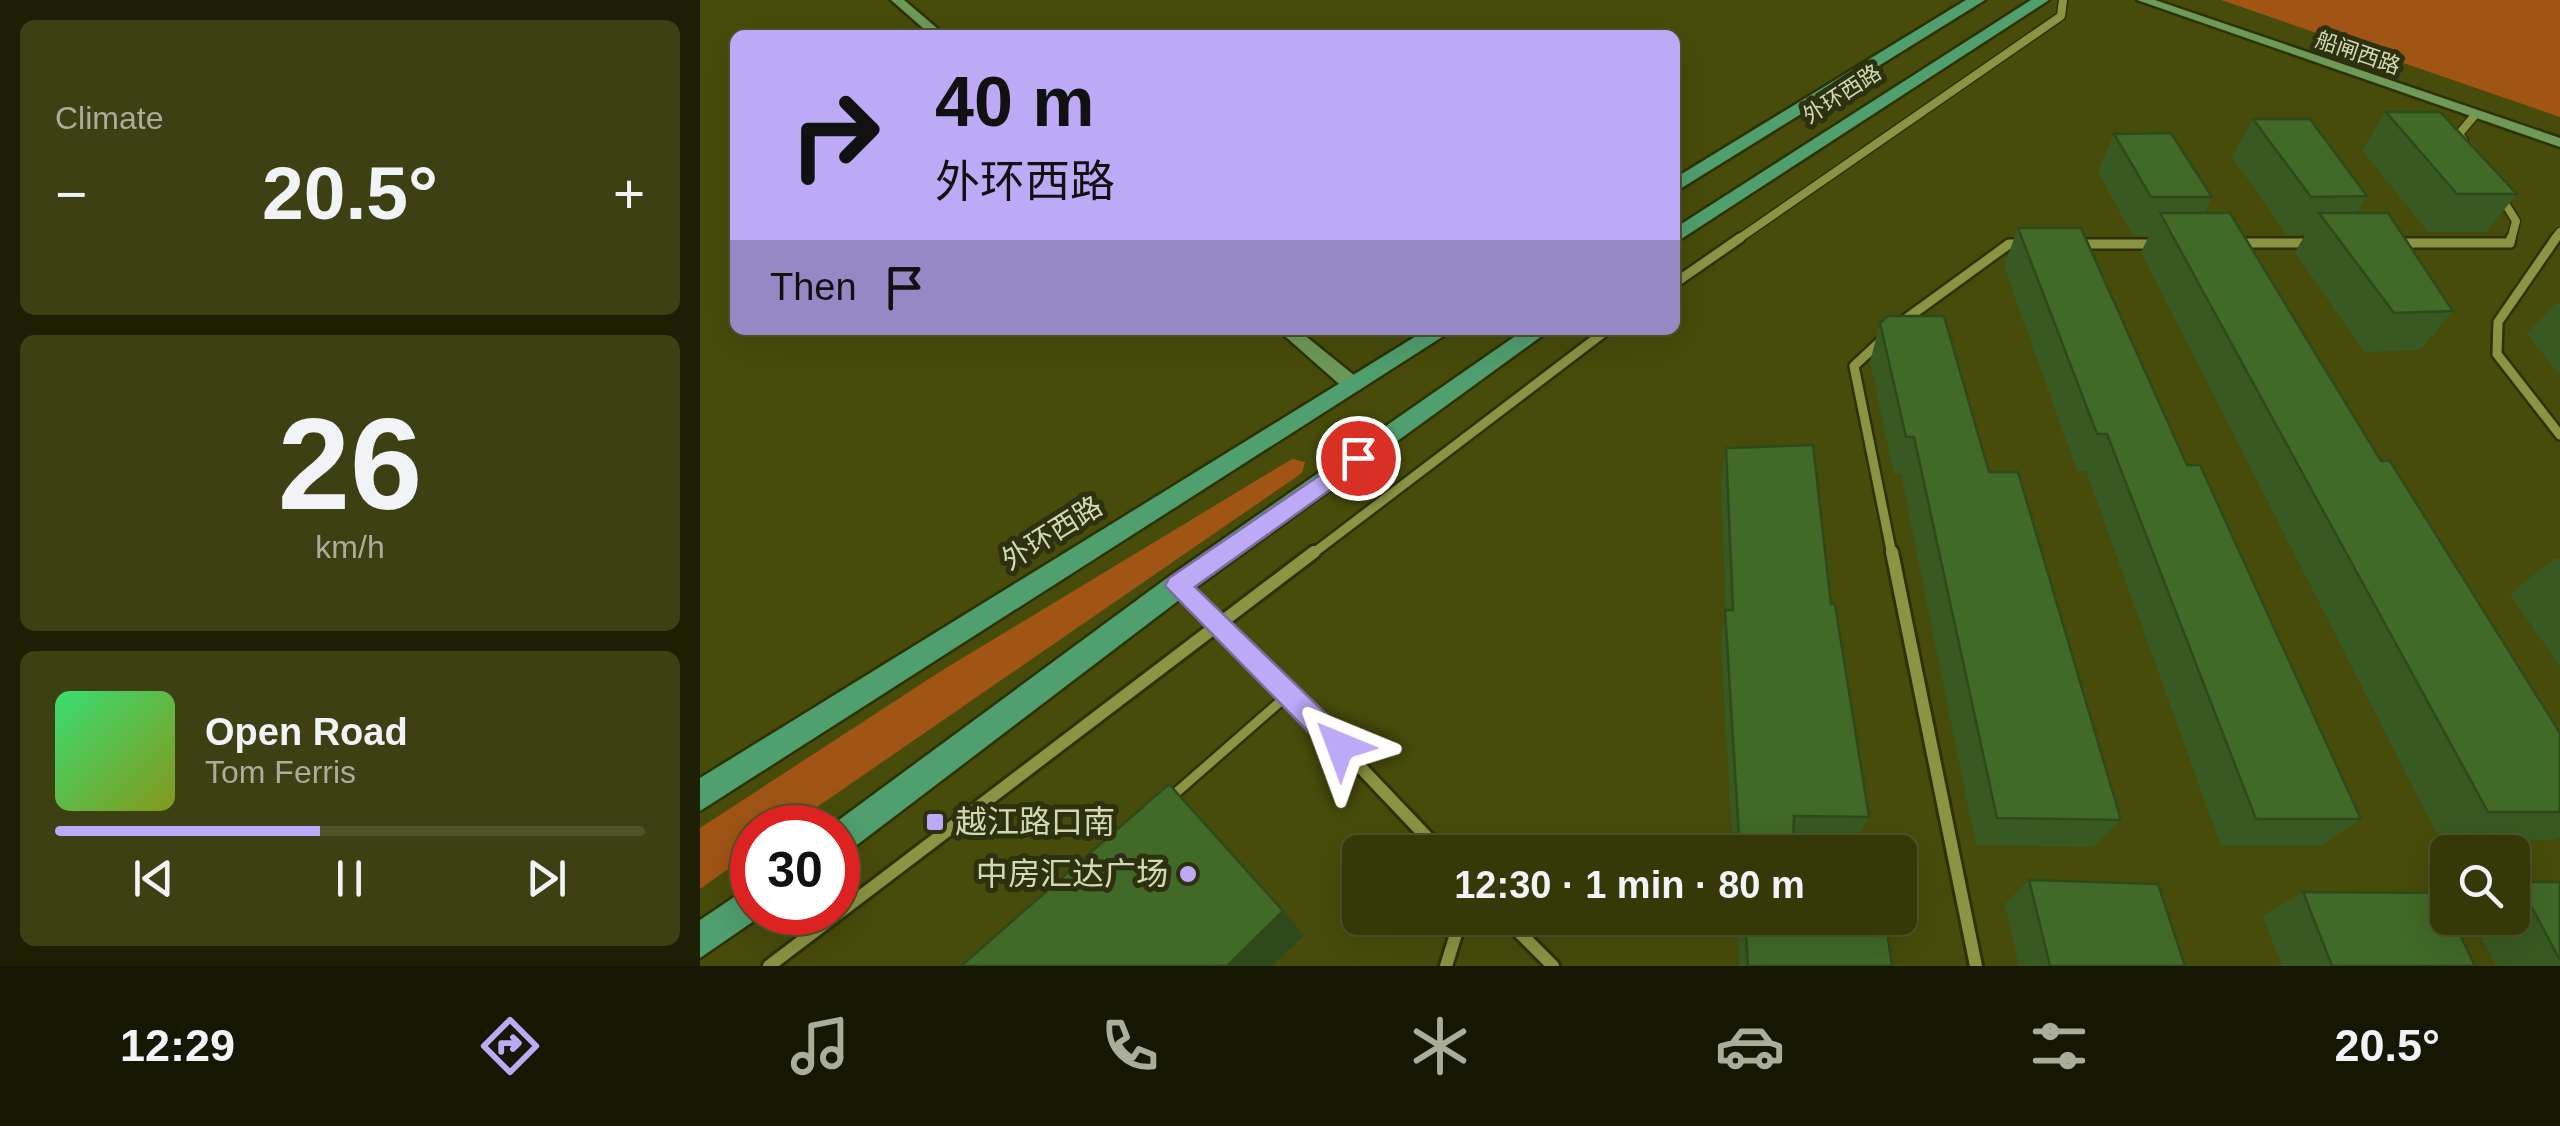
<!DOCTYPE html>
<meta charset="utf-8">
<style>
:root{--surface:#353908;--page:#3d4012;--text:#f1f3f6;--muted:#aaac9c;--line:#4f5329;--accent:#bcaaf6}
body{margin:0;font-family:Arial,"Noto Sans SC",sans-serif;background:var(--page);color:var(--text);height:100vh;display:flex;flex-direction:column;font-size:38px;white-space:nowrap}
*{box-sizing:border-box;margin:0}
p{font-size:32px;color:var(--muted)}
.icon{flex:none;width:55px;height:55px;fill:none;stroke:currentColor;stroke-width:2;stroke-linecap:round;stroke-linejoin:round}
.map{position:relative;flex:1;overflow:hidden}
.panel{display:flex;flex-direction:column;gap:20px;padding:20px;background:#1d1f04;width:700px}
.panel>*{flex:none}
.banner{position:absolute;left:30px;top:30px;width:950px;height:305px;border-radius:15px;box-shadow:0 10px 40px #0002,0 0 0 2px var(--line);background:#bcaaf6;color:#111;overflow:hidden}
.controls{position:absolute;left:1730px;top:835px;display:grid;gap:20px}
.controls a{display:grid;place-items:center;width:100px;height:100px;border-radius:15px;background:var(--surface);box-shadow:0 10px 40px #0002,0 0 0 2px var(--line);font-size:50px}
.speed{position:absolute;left:30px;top:805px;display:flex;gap:20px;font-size:50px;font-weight:700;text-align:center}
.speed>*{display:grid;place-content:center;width:130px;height:130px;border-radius:50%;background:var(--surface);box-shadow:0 10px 40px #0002,0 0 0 2px var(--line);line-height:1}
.speed .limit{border:15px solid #d22;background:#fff;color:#111}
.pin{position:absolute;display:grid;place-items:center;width:85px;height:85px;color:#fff;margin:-42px;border:5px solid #fff;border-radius:50%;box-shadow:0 2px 10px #0007}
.me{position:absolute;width:110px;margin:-55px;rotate:316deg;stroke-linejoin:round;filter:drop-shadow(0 0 8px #0008)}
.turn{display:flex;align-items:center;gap:35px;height:210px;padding:0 40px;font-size:45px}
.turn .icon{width:130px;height:130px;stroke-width:2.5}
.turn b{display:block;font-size:70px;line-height:85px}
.then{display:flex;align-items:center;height:95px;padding:0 40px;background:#0003;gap:20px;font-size:38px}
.big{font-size:75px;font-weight:600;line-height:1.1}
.panel .widget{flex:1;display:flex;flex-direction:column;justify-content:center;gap:15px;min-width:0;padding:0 35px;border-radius:15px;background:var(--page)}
.panel .dial{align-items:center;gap:0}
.dial b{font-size:130px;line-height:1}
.song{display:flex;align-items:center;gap:30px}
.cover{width:120px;height:120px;border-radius:15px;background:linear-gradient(135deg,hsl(140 70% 55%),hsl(70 70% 35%))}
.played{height:10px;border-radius:5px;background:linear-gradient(90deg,var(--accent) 45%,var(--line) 45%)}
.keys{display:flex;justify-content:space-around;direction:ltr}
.heat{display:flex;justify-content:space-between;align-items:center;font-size:55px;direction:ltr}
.trip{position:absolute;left:642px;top:835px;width:575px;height:100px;border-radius:15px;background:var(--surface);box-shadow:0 10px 40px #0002,0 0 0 2px var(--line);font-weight:600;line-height:100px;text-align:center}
.dock{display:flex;height:160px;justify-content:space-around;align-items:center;background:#151703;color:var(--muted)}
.dock .icon{width:70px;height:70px}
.dock .on{color:var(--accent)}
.dock b{font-size:45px;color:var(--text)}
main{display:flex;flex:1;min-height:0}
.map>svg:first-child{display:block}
</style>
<main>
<section class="panel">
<div class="widget"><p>Climate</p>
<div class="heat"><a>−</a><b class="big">20.5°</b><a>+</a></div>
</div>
<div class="widget dial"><b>26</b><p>km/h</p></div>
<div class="widget">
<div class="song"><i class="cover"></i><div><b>Open Road</b><p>Tom Ferris</p></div></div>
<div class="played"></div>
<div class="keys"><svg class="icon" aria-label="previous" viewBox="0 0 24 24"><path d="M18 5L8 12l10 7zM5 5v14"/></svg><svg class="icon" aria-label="pause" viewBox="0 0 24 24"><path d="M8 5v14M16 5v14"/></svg><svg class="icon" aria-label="next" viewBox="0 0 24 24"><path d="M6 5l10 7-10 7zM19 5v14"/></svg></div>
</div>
</section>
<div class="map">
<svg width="1860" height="966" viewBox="0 0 1860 966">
<rect width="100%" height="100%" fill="#474c0a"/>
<path fill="#a05514" d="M 1521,0 L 1860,0 L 1860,117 Z
M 592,459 L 605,462 L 602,473 L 88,827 L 52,828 L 52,852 L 0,889 L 0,828 L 241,671 Z"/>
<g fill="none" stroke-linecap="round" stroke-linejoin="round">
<g stroke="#2d3104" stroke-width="14">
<path id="lane" d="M 470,798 L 590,693"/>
</g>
<g stroke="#2d3104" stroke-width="11">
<path id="street-far2" d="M 1764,141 L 1759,134 L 1775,115
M 1801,197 L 1816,221 L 1811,240
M 1037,240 L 1361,16 L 1363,0
M 1854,240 L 1860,232"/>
</g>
<g stroke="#2d3104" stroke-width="14">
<path id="street-far1" d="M 1856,238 L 1798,322 L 1797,354 L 1860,435
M 1538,243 L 1611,243
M 1698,243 L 1810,243 L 1811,238
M 1378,244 L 1456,244
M 975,283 L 1040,238
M 1199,324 L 1309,244 L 1321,244
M 1183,339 L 1154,366 L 1192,555
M 611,555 L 907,330"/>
</g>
<g stroke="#2d3104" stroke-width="18">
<path id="street" d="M 1192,552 L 1276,966
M 478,587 L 590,693 L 741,852
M 805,918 L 853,966
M 69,966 L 614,552
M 746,966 L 761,918"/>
</g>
<g stroke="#2d3104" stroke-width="5">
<path id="secondary" d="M 191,0 L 204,0 L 245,35 L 231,35 Z
M 1437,0 L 1455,0 L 1860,138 L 1860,147 Z
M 578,330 L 598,330 L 660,380 L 662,385 L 660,390 L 646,390 Z"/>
</g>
<g stroke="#2d3104" stroke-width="5">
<path id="primary" d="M 1266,0 L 1285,0 L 975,192 L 975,178 Z
M 1331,0 L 1349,0 L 975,243 L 975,228 Z
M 726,330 L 753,330 L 0,811 L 0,778 Z
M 824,330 L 850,330 L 487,594 L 149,851 L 138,856 L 138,828 L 128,828 L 467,578 Z
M 52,885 L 52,912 L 64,914 L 0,958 L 0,920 Z"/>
</g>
<use href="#lane" stroke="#8b9443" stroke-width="9"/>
<use href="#street-far2" stroke="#8b9443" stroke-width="8"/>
<use href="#street-far1" stroke="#8b9443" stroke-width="9"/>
<use href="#street" stroke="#8b9443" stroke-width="12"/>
<use href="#secondary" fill="#6e9a59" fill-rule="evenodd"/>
<use href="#primary" fill="#50a06f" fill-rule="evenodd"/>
</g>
<path fill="#385a22" d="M 1686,112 L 1817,194 L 1786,232 L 1728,232 L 1662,150 Z
M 1553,119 L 1667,196 L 1657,213 L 1753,311 L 1720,350 L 1664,352 L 1595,252 L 1605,235 L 1587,235 L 1532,157 Z
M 1414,134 L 1512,197 L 1504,213 L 1681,461 L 1860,733 L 1860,837 L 1854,840 L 1740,840 L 1441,252 L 1449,236 L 1433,236 L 1398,172 Z
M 1318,228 L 1487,465 L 1661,819 L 1620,846 L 1521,846 L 1386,471 L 1377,471 L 1304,266 Z
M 1855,304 L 1860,304 L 1860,375 L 1827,334 Z
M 1180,323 L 1289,472 L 1421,820 L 1393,847 L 1276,845 L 1201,474 L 1194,474 L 1170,362 Z
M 1026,448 L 1131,604 L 1169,817 L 1155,844 L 1094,843 L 1093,852 L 1033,852 L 1021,645 L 1026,610 L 1021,485 Z
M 1854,559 L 1860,559 L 1860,667 L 1810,594 Z
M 1329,880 L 1485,966 L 1319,966 L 1305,904 Z
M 1818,882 L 1860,882 L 1860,966 L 1796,966 L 1771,918 L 1812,918 L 1812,885 Z
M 1603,892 L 1775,966 L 1582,966 L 1563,916 Z
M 1036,918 L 1185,918 L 1192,966 L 1039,966 Z"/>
<path fill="#2e4a1b" d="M 583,911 L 604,935 L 572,966 L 527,966 Z"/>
<path fill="#416927" stroke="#2e4a1b" stroke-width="2.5" d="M 1686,112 L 1740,112 L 1817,194 L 1757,194 Z
M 1553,119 L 1610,119 L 1667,196 L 1611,197 Z
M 1471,133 L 1512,197 L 1451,197 L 1414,134 Z
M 1460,213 L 1530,213 L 1681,461 L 1690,461 L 1860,733 L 1860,812 L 1788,812 Z
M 1619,213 L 1688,213 L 1753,311 L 1694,313 Z
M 1318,228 L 1381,228 L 1487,465 L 1500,465 L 1661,819 L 1556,819 L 1407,434 L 1397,434 Z
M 1188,316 L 1244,316 L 1289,472 L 1318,472 L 1421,820 L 1297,818 L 1214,437 L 1206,437 L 1180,323 Z
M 1113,445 L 1131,604 L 1135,604 L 1169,817 L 1094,816 L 1093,852 L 1040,852 L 1025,610 L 1033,610 L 1026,448 Z
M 469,784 L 583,911 L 527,966 L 261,966 Z
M 1329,880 L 1458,884 L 1485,966 L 1350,966 Z
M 1818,882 L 1860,882 L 1860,960 Z
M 1603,892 L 1740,893 L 1748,909 L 1748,918 L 1752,918 L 1775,966 L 1632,966 Z
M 1045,918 L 1185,918 L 1192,966 L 1048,966 Z"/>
<path fill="#bcaaf6" stroke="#7a6ea0" stroke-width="2.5" d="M 658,449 L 666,452 L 666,464 L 495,587 L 650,737 L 654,746 L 650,755 L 640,759 L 631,755 L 465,586 L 469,578 Z"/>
<g fill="#bcaaf6" stroke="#2d310f" stroke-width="4">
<rect x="225" y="812" width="20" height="20" rx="5"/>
<circle cx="488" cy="874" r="10"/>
</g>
<g text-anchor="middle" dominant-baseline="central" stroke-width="10" stroke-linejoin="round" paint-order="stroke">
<g font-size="22" fill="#d2d9b1" stroke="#2d310f">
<text transform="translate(1658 53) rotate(19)">船闸西路</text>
<text transform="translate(1142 94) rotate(-33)">外环西路</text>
</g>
<g font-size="28" fill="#d2d9b1" stroke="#2d310f">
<text transform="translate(352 533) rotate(-32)">外环西路</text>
</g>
<g font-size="32" fill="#d2d9b1" stroke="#2d310f" text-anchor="start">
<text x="255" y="822">越江路口南</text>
<text x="468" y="874" text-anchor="end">中房汇达广场</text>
</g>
</g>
</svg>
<div class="controls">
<a><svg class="icon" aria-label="search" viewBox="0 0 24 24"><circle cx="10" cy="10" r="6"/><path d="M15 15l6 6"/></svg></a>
</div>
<div class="speed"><div class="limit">30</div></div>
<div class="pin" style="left:658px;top:458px;background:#d93025"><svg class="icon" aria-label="arrive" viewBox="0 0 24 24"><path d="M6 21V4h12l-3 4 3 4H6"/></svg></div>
<svg class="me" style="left:640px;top:746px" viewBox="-20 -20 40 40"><path d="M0-17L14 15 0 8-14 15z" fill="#bcaaf6" stroke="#fff" stroke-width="4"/></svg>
<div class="trip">12:30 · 1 min · 80 m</div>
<div class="banner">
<div class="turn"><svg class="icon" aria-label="right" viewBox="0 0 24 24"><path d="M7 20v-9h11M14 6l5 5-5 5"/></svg><div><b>40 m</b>外环西路</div></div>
<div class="then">Then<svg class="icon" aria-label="arrive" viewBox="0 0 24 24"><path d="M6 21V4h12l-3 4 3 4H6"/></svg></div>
</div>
</div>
</main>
<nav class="dock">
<b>12:29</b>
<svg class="icon on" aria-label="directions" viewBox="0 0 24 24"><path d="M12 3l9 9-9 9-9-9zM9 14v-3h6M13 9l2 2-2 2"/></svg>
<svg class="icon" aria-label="music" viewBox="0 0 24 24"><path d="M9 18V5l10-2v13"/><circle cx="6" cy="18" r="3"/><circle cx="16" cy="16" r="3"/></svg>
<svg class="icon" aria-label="phone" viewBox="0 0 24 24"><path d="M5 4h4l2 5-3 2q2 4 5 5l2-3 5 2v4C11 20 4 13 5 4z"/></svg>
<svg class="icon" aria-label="climate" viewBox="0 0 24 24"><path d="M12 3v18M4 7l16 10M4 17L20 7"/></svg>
<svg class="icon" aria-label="car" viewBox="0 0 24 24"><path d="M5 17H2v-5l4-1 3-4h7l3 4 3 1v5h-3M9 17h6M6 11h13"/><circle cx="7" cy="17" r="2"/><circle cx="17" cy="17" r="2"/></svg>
<svg class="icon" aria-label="filters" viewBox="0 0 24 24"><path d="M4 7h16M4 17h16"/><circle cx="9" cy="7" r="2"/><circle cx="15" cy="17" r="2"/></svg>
<b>20.5°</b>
</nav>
